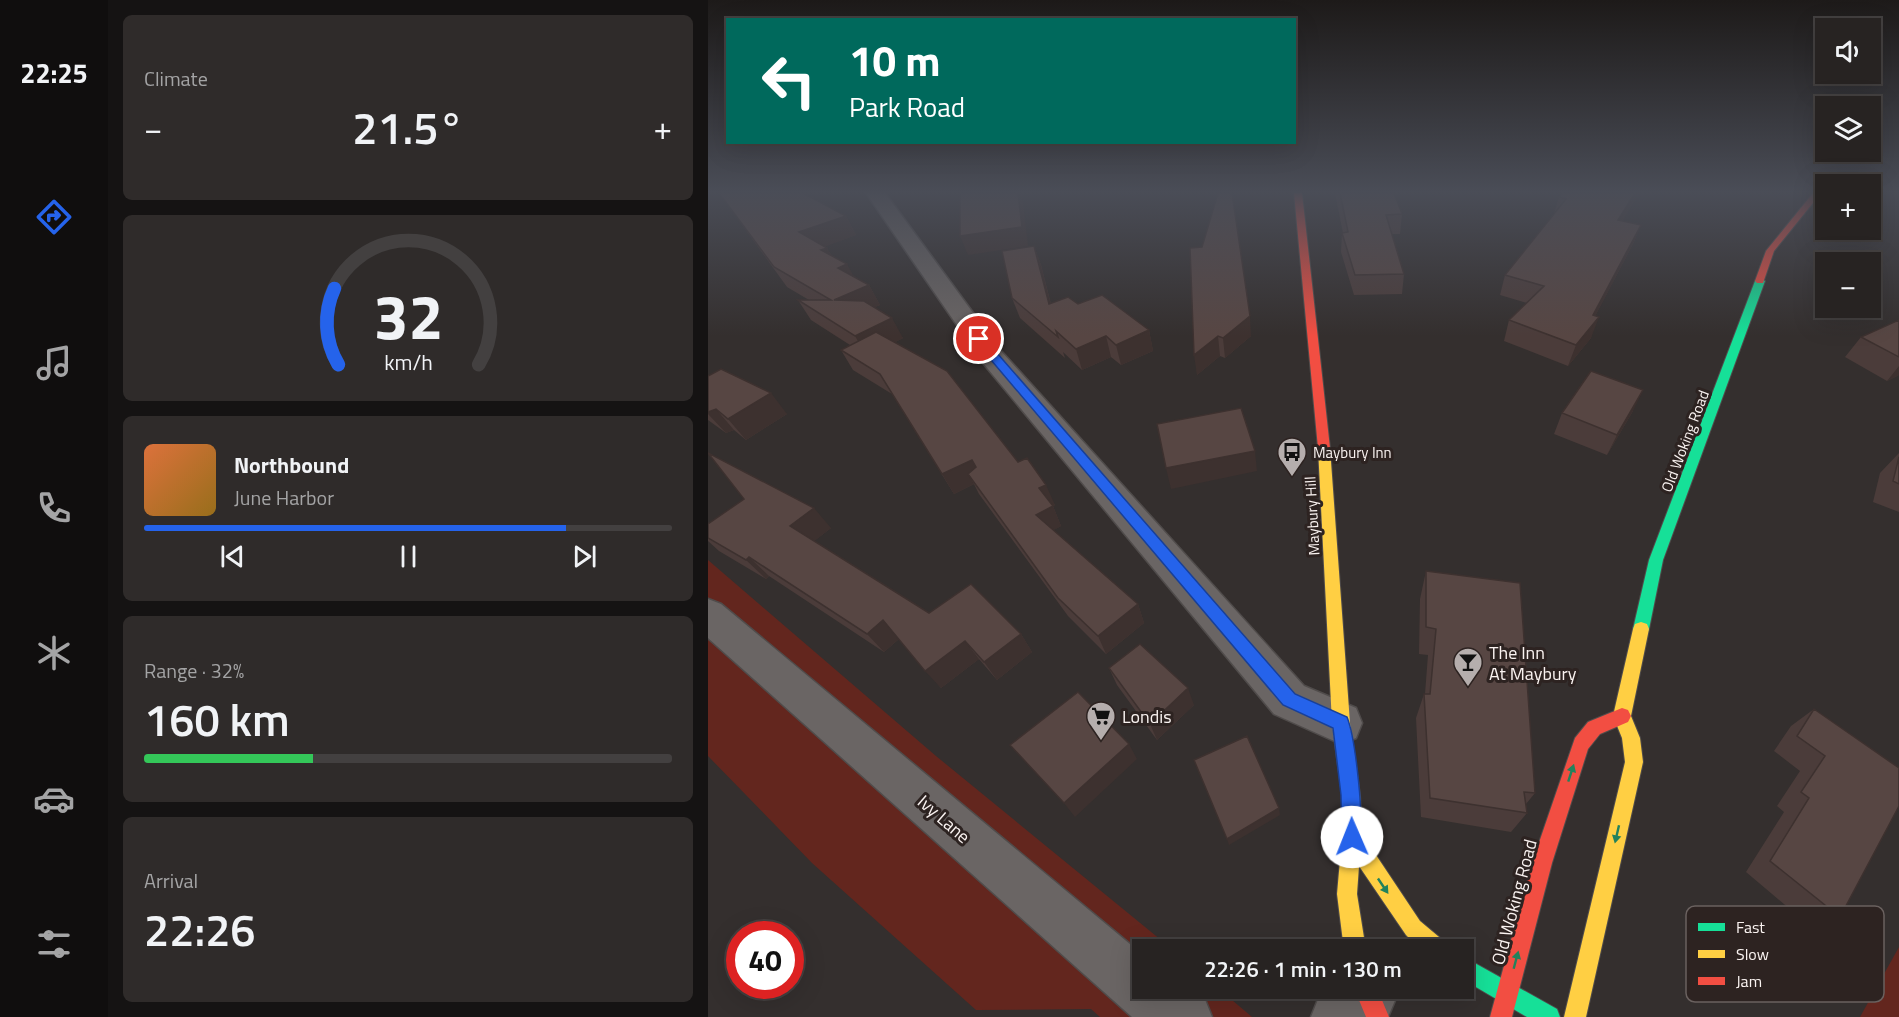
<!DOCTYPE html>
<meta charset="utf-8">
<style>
:root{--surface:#272322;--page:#2f2b2a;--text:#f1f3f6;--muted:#a4a4a5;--line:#434040;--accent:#2563eb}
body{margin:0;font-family:"Titillium Web",sans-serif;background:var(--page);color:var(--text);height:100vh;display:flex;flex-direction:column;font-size:22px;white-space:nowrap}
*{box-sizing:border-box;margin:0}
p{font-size:20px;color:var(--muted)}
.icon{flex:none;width:33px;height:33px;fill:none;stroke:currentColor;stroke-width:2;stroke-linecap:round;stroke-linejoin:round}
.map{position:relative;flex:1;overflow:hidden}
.drawer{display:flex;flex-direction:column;gap:15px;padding:15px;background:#151313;width:600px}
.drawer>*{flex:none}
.guide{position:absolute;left:18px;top:18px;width:570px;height:126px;border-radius:0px;box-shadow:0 6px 24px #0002,0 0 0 2px var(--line);background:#00695c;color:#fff;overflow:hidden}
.tools{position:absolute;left:1107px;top:18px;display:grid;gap:12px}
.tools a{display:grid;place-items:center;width:66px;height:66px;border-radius:0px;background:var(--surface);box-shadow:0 6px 24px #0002,0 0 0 2px var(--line);font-size:30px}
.speed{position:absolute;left:18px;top:921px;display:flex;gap:12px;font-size:30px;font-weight:700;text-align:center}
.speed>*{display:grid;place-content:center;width:78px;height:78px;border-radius:50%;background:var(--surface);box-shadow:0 6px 24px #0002,0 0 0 2px var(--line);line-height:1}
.speed .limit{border:9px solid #d22;background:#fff;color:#111}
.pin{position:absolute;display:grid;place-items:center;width:51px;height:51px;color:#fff;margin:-26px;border:3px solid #fff;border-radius:50%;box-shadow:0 2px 6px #0007}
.me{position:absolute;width:66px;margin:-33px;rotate:359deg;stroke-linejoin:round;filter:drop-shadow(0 0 4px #0008)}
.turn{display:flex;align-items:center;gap:21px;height:126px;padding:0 24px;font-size:27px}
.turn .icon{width:78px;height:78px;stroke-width:2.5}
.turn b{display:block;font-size:42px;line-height:51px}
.big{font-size:45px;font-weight:600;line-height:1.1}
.drawer .tile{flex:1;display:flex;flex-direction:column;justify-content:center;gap:9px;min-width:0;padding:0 21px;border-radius:9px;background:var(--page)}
.drawer .dial{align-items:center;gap:0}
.dial svg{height:156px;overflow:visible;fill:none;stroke:var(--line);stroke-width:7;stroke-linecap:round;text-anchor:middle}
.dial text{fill:var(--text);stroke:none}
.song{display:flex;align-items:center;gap:18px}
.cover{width:72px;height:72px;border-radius:9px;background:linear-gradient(135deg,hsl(20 70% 55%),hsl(40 70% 35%))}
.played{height:6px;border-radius:3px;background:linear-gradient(90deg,var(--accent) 80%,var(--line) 80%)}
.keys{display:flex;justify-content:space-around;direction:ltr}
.heat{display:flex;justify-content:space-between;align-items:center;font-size:33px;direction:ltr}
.charge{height:9px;border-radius:4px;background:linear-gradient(90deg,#34c759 32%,var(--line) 0)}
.trip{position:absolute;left:424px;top:939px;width:342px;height:60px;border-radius:0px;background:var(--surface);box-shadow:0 6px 24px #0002,0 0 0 2px var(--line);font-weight:600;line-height:60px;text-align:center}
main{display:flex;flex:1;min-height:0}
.tab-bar{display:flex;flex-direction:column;width:108px;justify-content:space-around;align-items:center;background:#100e0e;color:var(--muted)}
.tab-bar .icon{width:42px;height:42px}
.tab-bar .active{color:var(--accent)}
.tab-bar b{font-size:27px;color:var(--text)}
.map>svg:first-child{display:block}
</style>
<main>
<nav class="tab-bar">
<b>22:25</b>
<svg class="icon active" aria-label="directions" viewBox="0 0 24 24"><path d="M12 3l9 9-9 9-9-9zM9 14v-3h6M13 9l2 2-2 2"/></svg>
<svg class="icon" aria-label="music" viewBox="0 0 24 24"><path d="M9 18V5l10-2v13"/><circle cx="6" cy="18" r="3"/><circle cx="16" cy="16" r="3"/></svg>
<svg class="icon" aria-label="phone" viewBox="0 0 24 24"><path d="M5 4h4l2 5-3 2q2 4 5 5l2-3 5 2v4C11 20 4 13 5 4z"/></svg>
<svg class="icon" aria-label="climate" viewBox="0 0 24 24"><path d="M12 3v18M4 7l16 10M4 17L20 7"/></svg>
<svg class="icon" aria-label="car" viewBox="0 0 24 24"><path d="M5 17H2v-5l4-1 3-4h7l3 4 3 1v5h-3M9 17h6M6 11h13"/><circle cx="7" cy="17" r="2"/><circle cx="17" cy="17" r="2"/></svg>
<svg class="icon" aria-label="filters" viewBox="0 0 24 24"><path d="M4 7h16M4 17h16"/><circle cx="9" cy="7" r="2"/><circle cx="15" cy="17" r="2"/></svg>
</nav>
<section class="drawer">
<div class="tile"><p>Climate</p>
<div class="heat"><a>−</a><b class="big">21.5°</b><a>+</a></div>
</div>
<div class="tile dial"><svg viewBox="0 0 100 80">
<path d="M14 69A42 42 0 1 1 86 69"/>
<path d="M14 69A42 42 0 0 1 12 30" stroke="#2563eb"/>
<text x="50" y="56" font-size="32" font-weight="700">32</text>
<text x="50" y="72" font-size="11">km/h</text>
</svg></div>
<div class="tile">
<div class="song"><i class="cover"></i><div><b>Northbound</b><p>June Harbor</p></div></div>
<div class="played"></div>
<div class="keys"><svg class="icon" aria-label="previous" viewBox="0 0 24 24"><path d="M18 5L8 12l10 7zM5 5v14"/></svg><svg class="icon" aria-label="pause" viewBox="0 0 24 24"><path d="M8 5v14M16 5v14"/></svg><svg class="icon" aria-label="next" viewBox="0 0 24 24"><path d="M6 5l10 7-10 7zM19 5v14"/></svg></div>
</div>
<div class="tile"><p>Range · 32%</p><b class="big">160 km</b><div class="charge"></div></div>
<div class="tile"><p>Arrival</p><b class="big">22:26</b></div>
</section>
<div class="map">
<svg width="1191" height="1017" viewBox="0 0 1191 1017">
<rect width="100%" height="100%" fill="#342f2e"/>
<path fill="#63261e" d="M 0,560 L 228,756 L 464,949 L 435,950 L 435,988 L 511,989 L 544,1017 L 392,1017 L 383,1009 L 268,1010 L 104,863 L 0,756 Z
M 1191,947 L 1191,1017 L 1152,1017 Z"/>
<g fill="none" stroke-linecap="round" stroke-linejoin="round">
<g stroke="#504c4b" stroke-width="3">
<path id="street" d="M 158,193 L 177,193 L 293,351 L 596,686 L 648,708 L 654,723 L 648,738 L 633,744 L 566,714 L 275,363 Z
M 0,599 L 13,604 L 435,955 L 435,988 L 475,988 L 496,997 L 504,1017 L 424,1017 L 0,638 Z
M 626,988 L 684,988 L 688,998 L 680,1017 L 603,1017 L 611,997 Z"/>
</g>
<g stroke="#504c4b" stroke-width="2">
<path id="fast" d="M 1052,278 L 1057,281 L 955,560 L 941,629 L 939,634 L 933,636 L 927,634 L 925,629 L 941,560 L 1047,281 Z
M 756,957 L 849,1009 L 852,1017 L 819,1017 L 756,980 Z"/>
</g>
<g stroke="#504c4b" stroke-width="2">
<path id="slow" d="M 616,444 L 622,448 L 642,723 L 652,795 L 654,834 L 712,921 L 737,942 L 740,950 L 713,950 L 698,935 L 651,866 L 649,894 L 658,950 L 636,950 L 629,894 L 634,837 L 634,795 L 624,723 L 610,448 Z
M 933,622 L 939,624 L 941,629 L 923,716 L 932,738 L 935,762 L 878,1017 L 856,1017 L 917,762 L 914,738 L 905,716 L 925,629 L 927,624 Z"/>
</g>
<g stroke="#504c4b" stroke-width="2">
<path id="jam" d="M 586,193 L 594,193 L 622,448 L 616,452 L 610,448 Z
M 1105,193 L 1113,193 L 1066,251 L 1055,283 L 1049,283 L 1047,281 L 1058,251 Z
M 914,708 L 920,710 L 923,716 L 920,722 L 892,734 L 880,749 L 844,863 L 804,1017 L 782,1017 L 824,863 L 867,738 L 880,722 Z
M 646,988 L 669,988 L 681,1017 L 658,1017 Z"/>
</g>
<use href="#street" fill="#6a6564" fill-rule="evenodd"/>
<use href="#fast" fill="#16e098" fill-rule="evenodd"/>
<use href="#slow" fill="#ffcf43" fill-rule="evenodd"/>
<use href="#jam" fill="#f24e42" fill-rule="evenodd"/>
</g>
<path fill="#4b3c3a" d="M 11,193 L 20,193 L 138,216 L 148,235 L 117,246 L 124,256 L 145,276 L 161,285 L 172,305 L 167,307 L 195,338 L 187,342 L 310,462 L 347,505 L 345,506 L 353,526 L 345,530 L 430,604 L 436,623 L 398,654 L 360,616 L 271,494 L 266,484 L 246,494 L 184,394 L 145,370 L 133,350 L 142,345 L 103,320 L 90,300 L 101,300 L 79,287 Z
M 627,193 L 686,193 L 694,214 L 692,234 L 684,234 L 696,274 L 694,294 L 646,295 L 633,252 L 634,233 L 635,233 Z
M 855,193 L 915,221 L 933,225 L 925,244 L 887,316 L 883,338 L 860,366 L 796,341 L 801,320 L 819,303 L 792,295 L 797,275 L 846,214 L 851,197 Z
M 326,246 L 333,265 L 343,304 L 370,304 L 441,330 L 445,351 L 413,365 L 403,357 L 374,370 L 355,352 L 357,358 L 312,318 L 304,298 Z
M 482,248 L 543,336 L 517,358 L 512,356 L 489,375 Z
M 1191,320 L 1191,375 L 1179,381 L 1137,357 L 1153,337 Z
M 0,376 L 79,414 L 38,440 L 26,430 L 18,433 L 0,420 Z
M 925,411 L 899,455 L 846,434 L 854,413 Z
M 1191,453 L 1191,512 L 1165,502 L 1172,473 Z
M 0,524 L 123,528 L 106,541 L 221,613 L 313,634 L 324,652 L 289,680 L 271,659 L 233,688 L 191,639 L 176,652 L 61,576 L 58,579 L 11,551 L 0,541 Z
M 718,571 L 827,793 L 818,804 L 819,813 L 803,832 L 713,817 L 708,718 L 716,694 L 717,694 L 720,655 L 711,654 L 712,599 Z
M 401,668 L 486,705 L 449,740 L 409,685 Z
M 1106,709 L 1191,768 L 1132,917 L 1102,926 L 1038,872 L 1076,812 L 1069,806 L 1092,771 L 1066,751 L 1083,726 Z"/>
<path fill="#3d312f" d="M 310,193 L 314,193 L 320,246 L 260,255 L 252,236 Z
M 927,193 L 932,193 L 903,239 L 910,220 Z
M 138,216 L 148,235 L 103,252 L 91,232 Z
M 933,225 L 925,244 L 879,332 L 891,317 L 883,338 L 860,366 L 868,345 Z
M 326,246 L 333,265 L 348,325 L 341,304 Z
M 119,248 L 130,267 L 113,250 Z
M 139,264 L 150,284 L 130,268 Z
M 161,285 L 172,305 L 138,320 L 126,300 Z
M 542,316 L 543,336 L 517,358 L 515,338 Z
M 184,318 L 195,338 L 159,357 L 147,336 Z
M 441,330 L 445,351 L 413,365 L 408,345 Z
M 398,336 L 403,357 L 374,370 L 368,349 Z
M 510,336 L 512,356 L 489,375 L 486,355 Z
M 1191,366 L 1191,375 L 1179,381 Z
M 935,390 L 925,411 L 899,455 L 909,435 Z
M 63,393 L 79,414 L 38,440 L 20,419 Z
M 8,409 L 26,430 L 18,433 L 0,414 L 0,412 Z
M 547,451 L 549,471 L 463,489 L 458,468 Z
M 264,460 L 275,480 L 260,474 L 266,484 L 246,494 L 234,474 Z
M 338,485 L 347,505 L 340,508 L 331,488 Z
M 345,506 L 353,526 L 337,535 L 328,515 Z
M 106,508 L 123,528 L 100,546 L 82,526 Z
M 41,557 L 61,576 L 58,579 L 38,560 Z
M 430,604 L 436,623 L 398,654 L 390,636 Z
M 175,620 L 192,638 L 176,652 L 159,634 Z
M 313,634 L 324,652 L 289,680 L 276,662 Z
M 257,641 L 271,659 L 233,688 L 217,671 Z
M 480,688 L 486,705 L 449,740 L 442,724 Z
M 421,744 L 429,759 L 367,817 L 356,803 Z
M 571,808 L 572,815 L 521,845 L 519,839 Z"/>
<path fill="#574643" stroke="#3d312f" stroke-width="1.5" d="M 11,193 L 95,193 L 138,216 L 91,232 L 119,248 L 113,250 L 139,264 L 130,268 L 161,285 L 126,300 L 156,301 L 184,318 L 147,336 L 90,300 L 123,300 L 66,267 Z
M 252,193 L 310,193 L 314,227 L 252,236 Z
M 510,193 L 524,193 L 542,316 L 515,338 L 510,336 L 486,355 L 482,248 L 494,247 Z
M 632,193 L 686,193 L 694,214 L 678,215 L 696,274 L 647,275 L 634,233 L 640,232 Z
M 855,193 L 927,193 L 910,220 L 933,225 L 885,315 L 891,317 L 868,345 L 801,320 L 836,286 L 797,275 L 858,199 L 851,197 Z
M 326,246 L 341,304 L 360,297 L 370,304 L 394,295 L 441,330 L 408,345 L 398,336 L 368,349 L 348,331 L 350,337 L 304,298 L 294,251 Z
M 1191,320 L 1191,357 L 1153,337 Z
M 168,332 L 239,371 L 310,462 L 319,458 L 338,485 L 331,488 L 345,506 L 328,515 L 430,604 L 390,636 L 350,598 L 260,474 L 268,467 L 264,460 L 234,474 L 172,374 L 133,350 Z
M 13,369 L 63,393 L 20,419 L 8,409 L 0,412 L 0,376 Z
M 883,371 L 935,390 L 909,435 L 854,413 Z
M 533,408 L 547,451 L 458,468 L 449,424 Z
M 0,453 L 106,508 L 82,526 L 221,613 L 263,584 L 313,634 L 276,662 L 257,641 L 217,671 L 175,620 L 159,634 L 41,557 L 38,560 L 0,538 L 0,524 L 36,499 Z
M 1191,457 L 1191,484 L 1185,481 Z
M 718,571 L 812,583 L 827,793 L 816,792 L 819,813 L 722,798 L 716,694 L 722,694 L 728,629 L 718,627 Z
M 432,644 L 480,688 L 442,724 L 401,668 Z
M 370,692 L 421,744 L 356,803 L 302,745 Z
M 1106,709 L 1191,768 L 1191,806 L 1132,917 L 1062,861 L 1101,798 L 1093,792 L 1117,756 L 1089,736 Z
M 539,736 L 571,808 L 519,839 L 486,760 Z"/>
<defs><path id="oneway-solid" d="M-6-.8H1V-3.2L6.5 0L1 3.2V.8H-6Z" transform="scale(1.5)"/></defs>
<g fill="#22825c">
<use href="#oneway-solid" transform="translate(863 773) rotate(-72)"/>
<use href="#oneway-solid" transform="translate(909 834) rotate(103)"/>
<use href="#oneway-solid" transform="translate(675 886) rotate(56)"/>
<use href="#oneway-solid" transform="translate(808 960) rotate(-75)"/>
</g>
<linearGradient id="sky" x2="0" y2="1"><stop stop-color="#1d1a19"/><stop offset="0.57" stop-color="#4a4d57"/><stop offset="1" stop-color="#4a4d57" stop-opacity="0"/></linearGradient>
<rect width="1191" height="336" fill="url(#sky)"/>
<path fill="#2563eb" stroke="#184099" stroke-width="1.5" d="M 271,336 L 275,337 L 587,694 L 639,717 C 647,737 658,825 650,844 L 644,847 L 637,844 L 634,837 L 633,795 L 625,728 L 575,705 L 267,341 L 266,339 Z"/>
<defs>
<g id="bus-pin" transform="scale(1.5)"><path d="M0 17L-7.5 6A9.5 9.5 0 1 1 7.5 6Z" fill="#b5aead" stroke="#2d2321"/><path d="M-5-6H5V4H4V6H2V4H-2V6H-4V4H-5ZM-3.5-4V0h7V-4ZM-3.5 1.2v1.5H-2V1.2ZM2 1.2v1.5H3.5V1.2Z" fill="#111"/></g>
<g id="bar-pin" transform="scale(1.5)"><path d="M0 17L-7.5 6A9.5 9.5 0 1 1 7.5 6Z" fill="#b5aead" stroke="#2d2321"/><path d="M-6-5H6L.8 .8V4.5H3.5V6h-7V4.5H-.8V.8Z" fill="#111"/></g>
<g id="supermarket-pin" transform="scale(1.5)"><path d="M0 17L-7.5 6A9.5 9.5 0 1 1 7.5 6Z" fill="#b5aead" stroke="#2d2321"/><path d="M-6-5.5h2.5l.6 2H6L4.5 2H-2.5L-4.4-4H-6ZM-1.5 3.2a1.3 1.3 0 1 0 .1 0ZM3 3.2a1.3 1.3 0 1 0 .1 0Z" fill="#111"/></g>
</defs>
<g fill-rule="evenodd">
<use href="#bus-pin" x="584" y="452"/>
<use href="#bar-pin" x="760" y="662"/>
<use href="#supermarket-pin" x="393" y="716"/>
</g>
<g text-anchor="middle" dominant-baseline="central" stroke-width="6" stroke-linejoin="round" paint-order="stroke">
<g font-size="15" fill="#faf3f1" stroke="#2d2321">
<text transform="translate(977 441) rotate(-69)">Old Woking Road</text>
<text transform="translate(604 516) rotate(-93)">Maybury Hill</text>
</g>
<g font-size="15" fill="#faf3f1" stroke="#2d2321" text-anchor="start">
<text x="605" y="452">Maybury Inn</text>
</g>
<g font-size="18" fill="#faf3f1" stroke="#2d2321" text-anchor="start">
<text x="781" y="652">The Inn<tspan x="781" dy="21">At Maybury</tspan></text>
<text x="414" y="716">Londis</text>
</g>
<g font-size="18" fill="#faf3f1" stroke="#2d2321">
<text transform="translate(236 819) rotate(41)">Ivy Lane</text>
<text transform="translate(806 902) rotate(-75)">Old Woking Road</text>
</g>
</g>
<rect x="978" y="906" width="198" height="96" rx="9" fill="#2d2321" stroke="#6a615f" stroke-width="1.5"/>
<rect x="990" y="923" width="27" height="8" fill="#16e098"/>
<rect x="990" y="950" width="27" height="8" fill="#ffcf43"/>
<rect x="990" y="977" width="27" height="8" fill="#f24e42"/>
<g font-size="16" fill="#faf3f1">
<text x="1028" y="933">Fast</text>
<text x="1028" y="960">Slow</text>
<text x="1028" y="987">Jam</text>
</g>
</svg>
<div class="tools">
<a><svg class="icon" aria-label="sound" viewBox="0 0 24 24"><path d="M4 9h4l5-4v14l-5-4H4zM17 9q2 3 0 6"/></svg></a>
<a><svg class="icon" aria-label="layers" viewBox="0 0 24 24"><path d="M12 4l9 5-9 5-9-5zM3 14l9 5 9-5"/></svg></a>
<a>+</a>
<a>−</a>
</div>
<div class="speed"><div class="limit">40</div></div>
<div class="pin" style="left:271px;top:339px;background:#d93025"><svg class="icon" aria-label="arrive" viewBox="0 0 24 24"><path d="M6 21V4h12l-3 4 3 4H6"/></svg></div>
<svg class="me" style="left:644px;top:837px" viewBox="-20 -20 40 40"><circle r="19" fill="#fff"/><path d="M0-13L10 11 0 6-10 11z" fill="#2563eb"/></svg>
<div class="trip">22:26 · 1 min · 130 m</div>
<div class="guide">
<div class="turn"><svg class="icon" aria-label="left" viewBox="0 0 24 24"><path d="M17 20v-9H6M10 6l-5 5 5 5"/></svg><div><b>10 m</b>Park Road</div></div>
</div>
</div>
</main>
